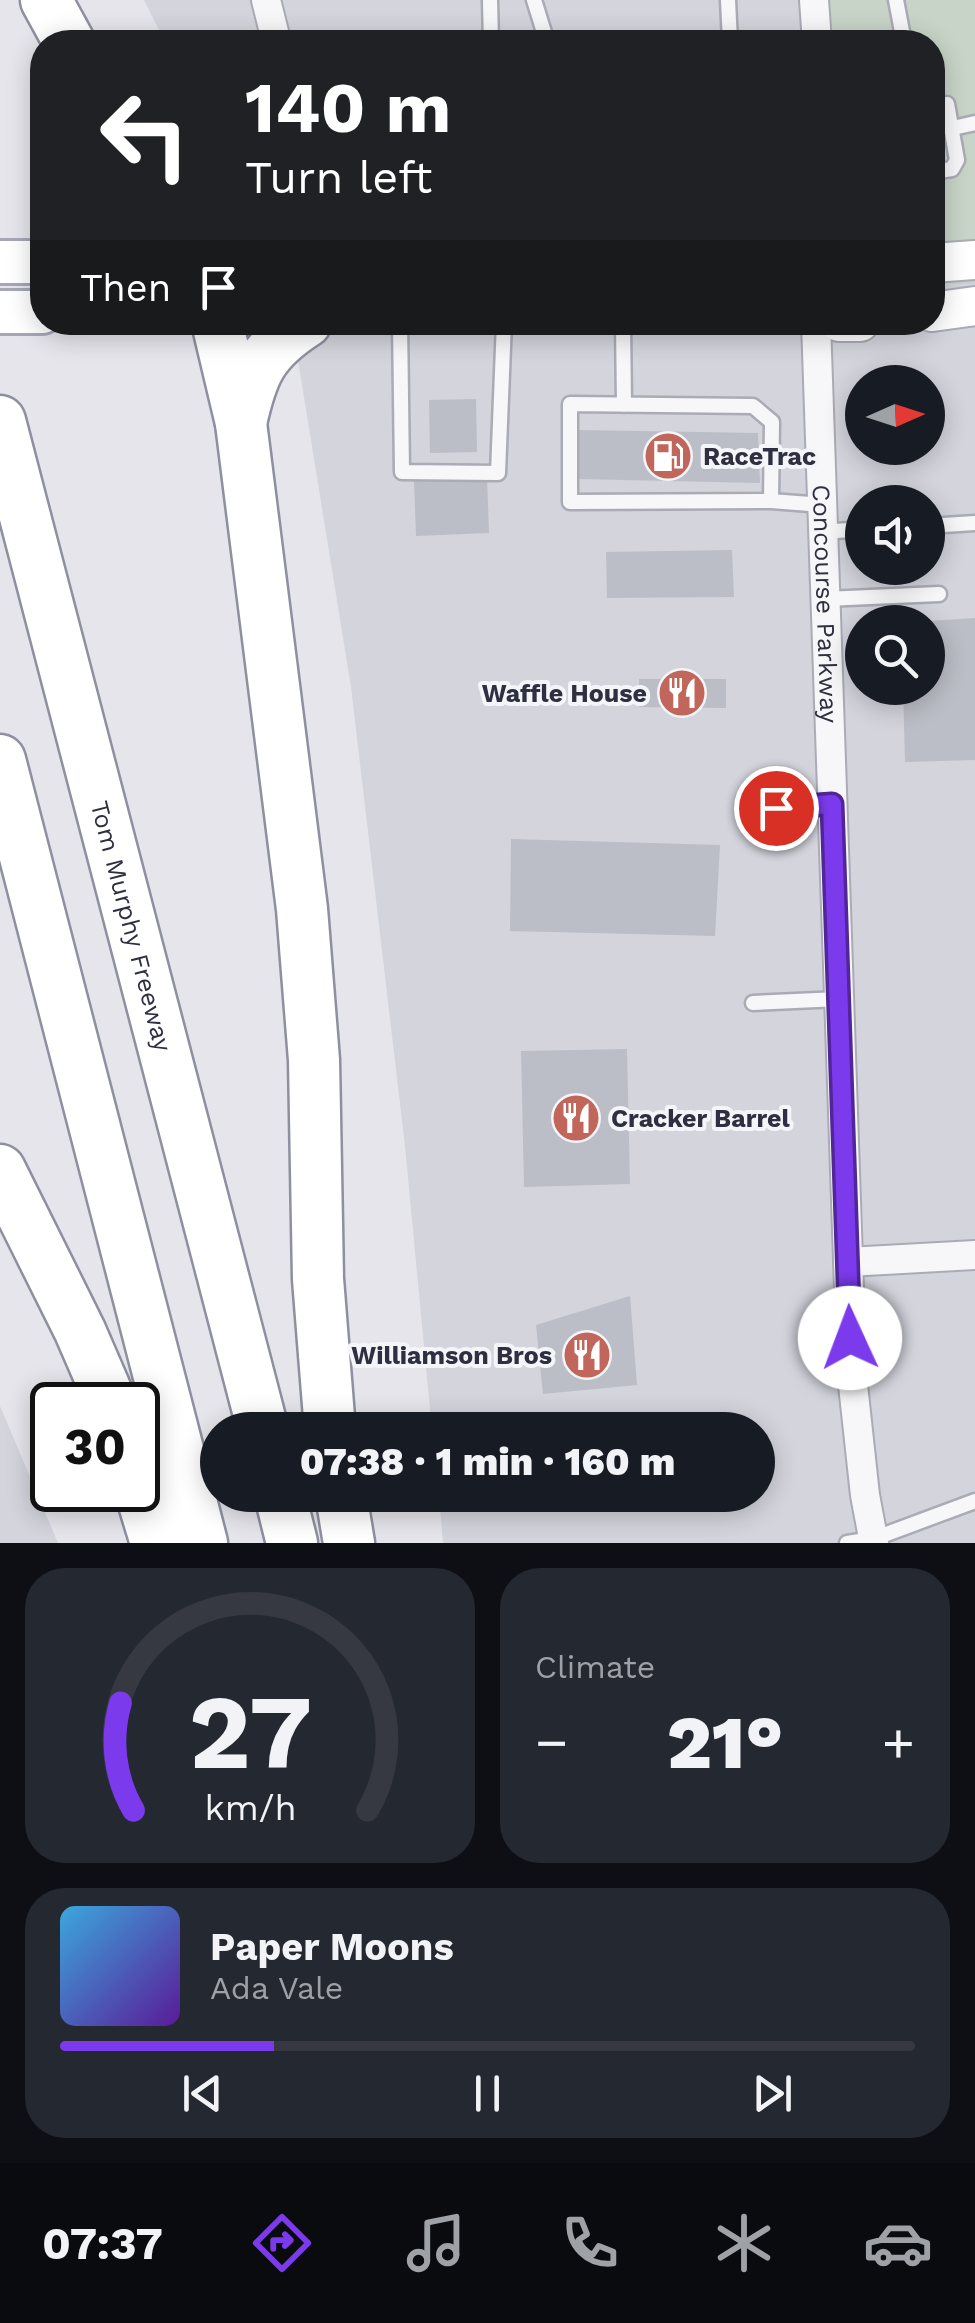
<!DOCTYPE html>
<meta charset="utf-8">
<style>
:root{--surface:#171b24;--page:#242831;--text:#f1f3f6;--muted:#9ea1a6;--line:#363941;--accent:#7c3aed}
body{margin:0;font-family:"Work Sans",sans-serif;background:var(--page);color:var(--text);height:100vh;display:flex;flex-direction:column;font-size:38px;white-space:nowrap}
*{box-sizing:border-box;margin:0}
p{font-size:32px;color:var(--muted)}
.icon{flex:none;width:55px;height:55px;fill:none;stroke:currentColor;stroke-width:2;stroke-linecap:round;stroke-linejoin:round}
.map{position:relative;height:1543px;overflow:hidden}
.drawer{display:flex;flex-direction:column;gap:25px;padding:25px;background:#0d0f14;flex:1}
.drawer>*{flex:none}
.guide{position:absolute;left:30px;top:30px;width:915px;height:305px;border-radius:40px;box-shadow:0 5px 25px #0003;background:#202124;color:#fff;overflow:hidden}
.needle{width:65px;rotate:87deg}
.tools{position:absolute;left:845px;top:365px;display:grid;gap:20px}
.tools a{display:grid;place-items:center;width:100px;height:100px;border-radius:50%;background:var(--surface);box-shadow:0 5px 25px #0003;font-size:50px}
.speed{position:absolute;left:30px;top:1382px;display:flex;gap:20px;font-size:50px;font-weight:700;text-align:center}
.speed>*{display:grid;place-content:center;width:130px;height:130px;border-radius:50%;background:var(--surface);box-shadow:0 5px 25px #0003;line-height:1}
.speed .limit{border:5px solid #111;border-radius:15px;background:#fff;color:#111}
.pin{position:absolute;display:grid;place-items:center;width:85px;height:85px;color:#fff;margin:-42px;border:5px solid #fff;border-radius:50%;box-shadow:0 2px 10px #0007}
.me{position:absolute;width:110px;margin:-55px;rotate:358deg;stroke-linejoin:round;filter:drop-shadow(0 0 8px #0008)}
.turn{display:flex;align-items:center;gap:35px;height:210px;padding:0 50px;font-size:45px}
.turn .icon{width:130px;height:130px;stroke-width:2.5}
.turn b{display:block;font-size:70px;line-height:85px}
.then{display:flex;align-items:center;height:95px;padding:0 50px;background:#0003;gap:20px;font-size:38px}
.big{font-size:75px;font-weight:800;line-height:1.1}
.drawer .card{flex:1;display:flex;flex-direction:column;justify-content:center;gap:15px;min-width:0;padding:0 35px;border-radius:40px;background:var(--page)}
.drawer .dial{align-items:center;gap:0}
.dial svg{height:260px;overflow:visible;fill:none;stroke:var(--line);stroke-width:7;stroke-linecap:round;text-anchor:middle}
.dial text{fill:var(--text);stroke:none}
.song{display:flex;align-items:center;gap:30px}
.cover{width:120px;height:120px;border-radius:15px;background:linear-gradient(135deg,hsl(200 70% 55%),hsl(270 70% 35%))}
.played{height:10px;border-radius:5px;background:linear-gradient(90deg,var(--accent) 25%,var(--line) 25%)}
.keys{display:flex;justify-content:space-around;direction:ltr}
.heat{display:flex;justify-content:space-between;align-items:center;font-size:55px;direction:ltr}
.drawer .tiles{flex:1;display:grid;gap:25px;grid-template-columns:1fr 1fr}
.card:last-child{grid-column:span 2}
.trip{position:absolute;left:200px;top:1412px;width:575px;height:100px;border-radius:50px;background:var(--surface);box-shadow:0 5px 25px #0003;font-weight:800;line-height:100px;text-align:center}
.tab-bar{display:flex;height:160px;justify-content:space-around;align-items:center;background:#090b0e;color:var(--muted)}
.tab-bar .icon{width:70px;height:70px}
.tab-bar .active{color:var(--accent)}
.tab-bar b{font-size:45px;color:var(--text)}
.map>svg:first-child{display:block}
</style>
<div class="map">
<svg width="975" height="1543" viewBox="0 0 975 1543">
<rect width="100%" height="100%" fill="#e5e5eb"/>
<path fill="#d3d4dc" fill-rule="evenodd" d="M 144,0 L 814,0 L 817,42 L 165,42 Z
M 933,284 L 975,284 L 975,1543 L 443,1543 L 439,1495 L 758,1495 L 758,1430 L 432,1430 L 405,1146 L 351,687 L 292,323 L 932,322 ZM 862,382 L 928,382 L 928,448 L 862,448 ZM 862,502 L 928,502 L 928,568 L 862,568 ZM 862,622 L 928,622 L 928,688 L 862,688 Z
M 0,1406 L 58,1543 L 0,1543 Z"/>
<path fill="#c7d4c7" d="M 814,0 L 975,0 L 975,284 L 933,284 L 932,42 L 817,42 Z"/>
<path fill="#bcbec7" d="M 476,399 L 477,452 L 430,453 L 429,400 Z
M 577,430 L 758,433 L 760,483 L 578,479 Z
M 487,477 L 489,533 L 416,536 L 414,480 Z
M 732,550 L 734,597 L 607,598 L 606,552 Z
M 975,618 L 975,760 L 905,762 L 903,688 L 928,688 L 928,621 Z
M 639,679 L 726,679 L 726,708 L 639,707 Z
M 511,839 L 720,845 L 715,936 L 510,931 Z
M 627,1049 L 630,1184 L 524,1187 L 521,1051 Z
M 630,1296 L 637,1385 L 543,1394 L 536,1325 Z"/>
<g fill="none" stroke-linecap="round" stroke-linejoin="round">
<g stroke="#aaabb5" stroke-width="19">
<path id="service" d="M 490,0 L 491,42
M 534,0 L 547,42
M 728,0 L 730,42
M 896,0 L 904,42
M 953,128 L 975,123
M 932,172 L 952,169 L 957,160 L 947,104
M 400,322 L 402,472 L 498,473 L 504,322
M 623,322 L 624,405
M 771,501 L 772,422 L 753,406 L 570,404 L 570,502 L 771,501 L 823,505
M 928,526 L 975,523
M 823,532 L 862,529
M 825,599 L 939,594
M 747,811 L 832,804
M 753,1003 L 839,999
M 847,1543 L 873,1539 L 975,1501"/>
</g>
<g stroke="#aaabb5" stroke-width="32">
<g id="minor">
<path d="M 266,0 L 276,40 L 280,42"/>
<path d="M 814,0 L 817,42"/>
<path id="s1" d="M 816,322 L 852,1376 L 865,1495 L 874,1543"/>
<path d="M 848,1262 L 975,1255"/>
</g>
</g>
<g stroke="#aaabb5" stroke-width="42">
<path id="secondary" d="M 932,263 L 975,260
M 932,312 L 975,306
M 839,322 L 860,322"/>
</g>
<g stroke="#a5a7b5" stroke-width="48">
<path id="primary" d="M 0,262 L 42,262
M 0,312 L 42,312"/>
</g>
<g stroke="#8e90a0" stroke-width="55">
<g id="motorway">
<path d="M 46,0 L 69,42"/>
<path d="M 217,322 L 241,423 L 302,909 L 314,1060 L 318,1279 L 330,1430"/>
<path id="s2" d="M 0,421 L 263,1430"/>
<path d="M 241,423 C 252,373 261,351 306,322"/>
<path d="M 0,760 L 202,1543"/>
<path d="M 0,1170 L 80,1331 L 112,1405"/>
<path d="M 138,1484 L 156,1543"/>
<path d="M 280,1495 L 292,1543"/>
<path d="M 341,1495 L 349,1543"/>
</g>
</g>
<use href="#service" stroke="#f7f7f9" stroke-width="14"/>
<use href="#minor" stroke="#f7f7f9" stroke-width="28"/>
<use href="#secondary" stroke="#fff" stroke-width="38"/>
<use href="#primary" stroke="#fff" stroke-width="42"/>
<use href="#motorway" stroke="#fff" stroke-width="50"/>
</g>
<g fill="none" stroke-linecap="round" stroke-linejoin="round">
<g stroke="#51269a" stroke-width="25">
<path id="route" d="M 776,808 L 832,804 L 850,1338"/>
</g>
<use href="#route" stroke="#7c3aed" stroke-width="18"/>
</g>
<defs>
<g id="fuel-disc" transform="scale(2.5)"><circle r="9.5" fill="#c0665a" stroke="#f4f5f8"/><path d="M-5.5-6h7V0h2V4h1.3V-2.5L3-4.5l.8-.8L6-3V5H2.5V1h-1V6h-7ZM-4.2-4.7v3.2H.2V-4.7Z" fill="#fff"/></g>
<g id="restaurant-disc" transform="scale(2.5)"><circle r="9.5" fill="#c0665a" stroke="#f4f5f8"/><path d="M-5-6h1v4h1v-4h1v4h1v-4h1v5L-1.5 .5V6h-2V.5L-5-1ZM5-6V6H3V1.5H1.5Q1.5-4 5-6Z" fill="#fff"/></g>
</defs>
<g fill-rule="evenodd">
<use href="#fuel-disc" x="668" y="456"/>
<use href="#restaurant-disc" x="682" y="693"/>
<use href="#restaurant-disc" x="576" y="1118"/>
<use href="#restaurant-disc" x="587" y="1355"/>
</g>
<g text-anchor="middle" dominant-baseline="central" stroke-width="8" stroke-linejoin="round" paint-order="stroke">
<g font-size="25" font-weight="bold" fill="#2e3041" stroke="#f4f5f8" text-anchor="start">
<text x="703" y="456">RaceTrac</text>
<text x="647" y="693" text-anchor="end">Waffle House</text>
<text x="611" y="1118">Cracker Barrel</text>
<text x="552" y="1355" text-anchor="end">Williamson Bros</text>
</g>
<g font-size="25" fill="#2e3041" stroke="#f4f5f8">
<text stroke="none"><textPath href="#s1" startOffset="282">Concourse Parkway</textPath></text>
<text stroke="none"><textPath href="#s2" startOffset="522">Tom Murphy Freeway</textPath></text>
</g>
</g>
</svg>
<div class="tools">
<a><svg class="needle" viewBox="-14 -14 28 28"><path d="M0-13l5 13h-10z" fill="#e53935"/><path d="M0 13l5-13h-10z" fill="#9ea1a6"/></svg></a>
<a><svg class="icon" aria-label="sound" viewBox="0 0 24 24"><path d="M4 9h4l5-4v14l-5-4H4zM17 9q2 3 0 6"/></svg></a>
<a><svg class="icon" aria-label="search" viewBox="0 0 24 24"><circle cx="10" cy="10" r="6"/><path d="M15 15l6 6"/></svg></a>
</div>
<div class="speed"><div class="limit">30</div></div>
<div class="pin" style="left:776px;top:808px;background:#d93025"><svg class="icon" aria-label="arrive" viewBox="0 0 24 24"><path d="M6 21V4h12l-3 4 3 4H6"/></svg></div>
<svg class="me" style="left:850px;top:1338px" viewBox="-20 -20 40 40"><circle r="19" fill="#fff"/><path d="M0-13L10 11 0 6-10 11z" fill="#7c3aed"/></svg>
<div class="trip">07:38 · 1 min · 160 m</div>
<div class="guide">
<div class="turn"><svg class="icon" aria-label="left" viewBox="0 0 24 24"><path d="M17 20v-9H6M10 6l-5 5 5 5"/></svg><div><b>140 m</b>Turn left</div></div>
<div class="then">Then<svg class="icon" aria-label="arrive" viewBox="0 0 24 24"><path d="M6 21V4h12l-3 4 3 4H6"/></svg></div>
</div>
</div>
<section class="drawer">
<div class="tiles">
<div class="card dial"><svg viewBox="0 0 100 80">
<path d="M14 69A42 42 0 1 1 86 69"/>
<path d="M14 69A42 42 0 0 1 10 36" stroke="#7c3aed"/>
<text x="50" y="56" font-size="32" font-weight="700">27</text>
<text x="50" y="72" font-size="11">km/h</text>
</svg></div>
<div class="card"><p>Climate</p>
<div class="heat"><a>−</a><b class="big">21°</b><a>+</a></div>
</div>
<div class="card">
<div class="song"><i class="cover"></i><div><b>Paper Moons</b><p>Ada Vale</p></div></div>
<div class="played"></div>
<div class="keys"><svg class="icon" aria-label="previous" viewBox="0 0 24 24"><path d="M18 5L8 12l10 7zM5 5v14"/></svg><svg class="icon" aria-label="pause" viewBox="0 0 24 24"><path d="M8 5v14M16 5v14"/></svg><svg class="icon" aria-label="next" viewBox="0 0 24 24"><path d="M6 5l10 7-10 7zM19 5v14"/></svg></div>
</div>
</div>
</section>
<nav class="tab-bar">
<b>07:37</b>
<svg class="icon active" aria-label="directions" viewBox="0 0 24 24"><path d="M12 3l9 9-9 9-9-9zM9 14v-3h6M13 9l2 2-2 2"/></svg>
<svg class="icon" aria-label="music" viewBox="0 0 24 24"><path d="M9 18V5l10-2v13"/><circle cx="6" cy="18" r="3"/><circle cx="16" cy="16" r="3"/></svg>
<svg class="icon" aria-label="phone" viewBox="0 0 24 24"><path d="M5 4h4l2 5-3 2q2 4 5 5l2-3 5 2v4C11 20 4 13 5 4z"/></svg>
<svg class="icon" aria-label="climate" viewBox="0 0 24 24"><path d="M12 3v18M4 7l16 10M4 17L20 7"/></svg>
<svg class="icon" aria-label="car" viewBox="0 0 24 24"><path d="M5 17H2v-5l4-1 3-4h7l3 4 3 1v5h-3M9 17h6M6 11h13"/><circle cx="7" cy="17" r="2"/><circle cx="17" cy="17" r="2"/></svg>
</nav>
